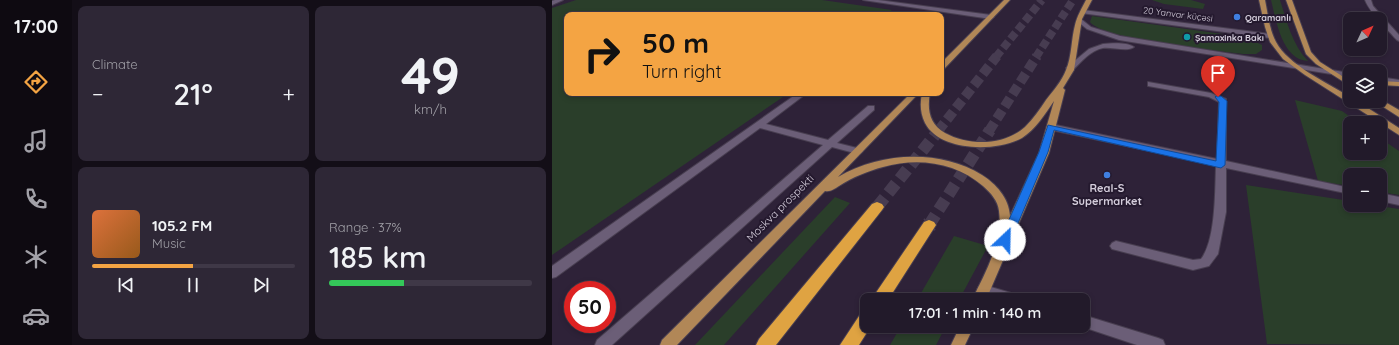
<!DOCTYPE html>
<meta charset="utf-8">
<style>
:root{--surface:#221a2a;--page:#2e2736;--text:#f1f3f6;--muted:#a2a1a8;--line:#3f3847;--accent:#f4a443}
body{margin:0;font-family:Quicksand,sans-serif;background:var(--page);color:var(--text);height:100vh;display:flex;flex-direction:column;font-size:15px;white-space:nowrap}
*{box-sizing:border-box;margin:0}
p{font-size:13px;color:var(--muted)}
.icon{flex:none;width:22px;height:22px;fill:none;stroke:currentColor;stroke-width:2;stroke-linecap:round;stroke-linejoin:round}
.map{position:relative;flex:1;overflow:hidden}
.panel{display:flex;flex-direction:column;gap:6px;padding:6px;background:#130e17;width:480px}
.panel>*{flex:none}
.hud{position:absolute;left:12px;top:12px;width:380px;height:84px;border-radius:8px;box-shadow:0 2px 6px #0003,0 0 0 1px var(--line);background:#f4a443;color:#111;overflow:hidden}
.needle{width:26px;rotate:46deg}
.buttons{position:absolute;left:791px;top:12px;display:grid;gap:8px}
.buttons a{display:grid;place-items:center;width:44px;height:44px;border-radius:8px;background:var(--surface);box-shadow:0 2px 6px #0003,0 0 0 1px var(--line);font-size:20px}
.speed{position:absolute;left:12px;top:281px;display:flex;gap:8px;font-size:20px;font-weight:700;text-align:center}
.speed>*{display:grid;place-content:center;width:52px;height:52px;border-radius:50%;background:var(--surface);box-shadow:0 2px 6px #0003,0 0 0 1px var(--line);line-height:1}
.speed .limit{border:6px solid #d22;background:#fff;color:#111}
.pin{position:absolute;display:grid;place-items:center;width:34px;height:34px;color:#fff;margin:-41px -17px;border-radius:50% 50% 50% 0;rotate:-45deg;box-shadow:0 0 4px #0007}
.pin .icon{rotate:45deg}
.me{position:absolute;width:44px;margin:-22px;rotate:24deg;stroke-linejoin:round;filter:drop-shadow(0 0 3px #0008)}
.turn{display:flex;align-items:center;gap:14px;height:84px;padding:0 12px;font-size:18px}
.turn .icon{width:52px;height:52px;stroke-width:2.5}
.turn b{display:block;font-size:28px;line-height:34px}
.big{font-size:30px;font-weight:600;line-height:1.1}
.panel .widget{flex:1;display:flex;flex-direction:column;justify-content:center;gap:6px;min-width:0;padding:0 14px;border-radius:8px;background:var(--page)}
.panel .dial{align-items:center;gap:0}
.dial b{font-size:52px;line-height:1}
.song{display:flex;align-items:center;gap:12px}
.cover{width:48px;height:48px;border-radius:6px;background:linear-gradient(135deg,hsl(20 70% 55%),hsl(30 70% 35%))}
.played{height:4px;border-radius:2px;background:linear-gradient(90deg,var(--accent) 50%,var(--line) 50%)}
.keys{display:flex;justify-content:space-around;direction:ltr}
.heat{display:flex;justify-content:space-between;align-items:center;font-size:22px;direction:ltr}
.charge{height:6px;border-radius:3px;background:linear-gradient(90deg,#34c759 37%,var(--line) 0)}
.panel .tiles{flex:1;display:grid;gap:6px;grid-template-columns:repeat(2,1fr)}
.trip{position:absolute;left:308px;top:293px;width:230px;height:40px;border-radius:8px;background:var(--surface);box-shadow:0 2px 6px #0003,0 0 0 1px var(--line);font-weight:600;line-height:40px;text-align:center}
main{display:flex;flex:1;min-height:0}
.tabs{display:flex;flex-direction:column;width:72px;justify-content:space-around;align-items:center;background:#0e0a11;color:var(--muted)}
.tabs .icon{width:28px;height:28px}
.tabs .on{color:var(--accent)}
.tabs b{font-size:18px;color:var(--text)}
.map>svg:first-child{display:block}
</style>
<main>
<nav class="tabs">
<b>17:00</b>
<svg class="icon on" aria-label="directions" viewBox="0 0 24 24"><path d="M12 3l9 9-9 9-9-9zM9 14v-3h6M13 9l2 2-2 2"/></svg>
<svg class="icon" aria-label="music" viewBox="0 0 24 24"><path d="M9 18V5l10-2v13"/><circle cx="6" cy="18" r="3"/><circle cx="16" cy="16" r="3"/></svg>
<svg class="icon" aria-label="phone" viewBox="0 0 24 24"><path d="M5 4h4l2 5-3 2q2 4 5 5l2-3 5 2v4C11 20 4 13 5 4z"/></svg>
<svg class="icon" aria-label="climate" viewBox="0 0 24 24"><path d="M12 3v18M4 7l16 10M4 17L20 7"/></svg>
<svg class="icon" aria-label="car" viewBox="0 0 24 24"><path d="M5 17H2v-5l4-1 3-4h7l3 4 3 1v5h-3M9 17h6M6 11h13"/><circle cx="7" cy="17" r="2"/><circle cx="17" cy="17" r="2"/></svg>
</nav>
<section class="panel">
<div class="tiles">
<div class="widget"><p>Climate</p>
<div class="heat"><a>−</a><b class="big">21°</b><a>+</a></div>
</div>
<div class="widget dial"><b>49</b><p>km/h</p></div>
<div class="widget">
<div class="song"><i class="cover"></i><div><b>105.2 FM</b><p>Music</p></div></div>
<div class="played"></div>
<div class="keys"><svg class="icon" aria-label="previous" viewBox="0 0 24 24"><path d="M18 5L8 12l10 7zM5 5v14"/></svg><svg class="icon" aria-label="pause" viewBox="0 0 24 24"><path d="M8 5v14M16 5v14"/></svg><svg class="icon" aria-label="next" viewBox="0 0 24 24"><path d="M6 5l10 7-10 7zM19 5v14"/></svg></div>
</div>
<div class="widget"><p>Range · 37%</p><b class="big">185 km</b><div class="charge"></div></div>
</div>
</section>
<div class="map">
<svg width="847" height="345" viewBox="0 0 847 345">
<rect width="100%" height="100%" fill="#2e2238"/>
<path fill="#2a3e2a" d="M 24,0 L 270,0 L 340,10 L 333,15 L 15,15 L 15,93 L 214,93 L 231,97 L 0,255 L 0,8 Z
M 600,0 L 639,0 L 653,4 L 651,9 L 612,4 Z
M 719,0 L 728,0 C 735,22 740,44 756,61 C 730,60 724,20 719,0 Z
M 540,16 L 693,37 L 710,45 L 710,50 L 704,54 L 691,54 C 663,50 552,40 538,22 Z
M 743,100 L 790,111 L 807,123 L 798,123 L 798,153 L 828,153 L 828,138 L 847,151 L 847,195 L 828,192 L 828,175 L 798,175 L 798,186 L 766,181 Z
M 694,185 L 798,201 L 798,205 L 821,205 L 847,209 L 847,345 L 715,344 Z
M 283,197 L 298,203 L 172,345 L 143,345 Z
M 402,236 L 436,246 L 407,300 L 365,300 Z
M 349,326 L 394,326 L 384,345 L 338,345 Z"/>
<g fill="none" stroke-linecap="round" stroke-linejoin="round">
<path stroke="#473c51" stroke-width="8" stroke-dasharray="8 3.5" stroke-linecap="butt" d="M 444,57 L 490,0
M 484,57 L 521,0"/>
<path stroke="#473c51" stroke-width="10" stroke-dasharray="10 4.5" stroke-linecap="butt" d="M 386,131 L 445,56
M 437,131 L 485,56"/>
<path stroke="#473c51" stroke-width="12" stroke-dasharray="12 6" stroke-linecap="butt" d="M 325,207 L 387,130
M 377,225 L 438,130"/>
<path stroke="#473c51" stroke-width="16" stroke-dasharray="16 8" stroke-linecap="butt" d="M 377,225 L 378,224"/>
<g stroke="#483e50" stroke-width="2">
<path id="minor" d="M 3,0 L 11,0 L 0,5 L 0,1 Z
M 311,0 L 326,0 L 439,15 L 442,17 L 439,19 Z
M 813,0 L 819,0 L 821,6 L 847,35 L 847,41 L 845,40 C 835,29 818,13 813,0 Z
M 531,10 L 718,34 L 721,36 L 718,38 L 529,13 L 528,12 Z
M 525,19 L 529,19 L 539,27 L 568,36 L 798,73 L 798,77 L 567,40 L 535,29 L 525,21 Z
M 551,44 C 560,43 575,42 582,47 C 576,52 560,47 551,48 C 539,50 529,62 521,70 L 514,68 L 537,49 Z
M 828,77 L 847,80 L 847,84 L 828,81 Z
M 596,82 L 659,93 L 674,99 L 674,161 L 798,188 L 798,194 L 674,168 L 674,212 L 666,254 L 657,266 L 641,270 L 560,249 L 558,246 L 560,243 L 564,241 L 641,260 L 649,259 C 664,240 663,190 664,165 L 499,130 L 495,127 L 499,124 L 665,159 L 667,102 L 657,97 L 596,86 Z
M 246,93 L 255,93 L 214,124 L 276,140 L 316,106 L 322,106 L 322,110 L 285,143 L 309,149 L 311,151 L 309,153 L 306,154 L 280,147 L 60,345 L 43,345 L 45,340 L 271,145 L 208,128 L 4,277 L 0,278 L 0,266 Z
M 828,193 L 847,197 L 847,205 L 828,201 Z
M 432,285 L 469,296 L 471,300 L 446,300 L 427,294 L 425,290 L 427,286 Z
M 531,315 L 606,338 L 611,340 L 613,345 L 585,345 L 528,326 L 531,326 Z"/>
</g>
<g stroke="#483e50" stroke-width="2">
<path id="major" d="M 452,0 L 458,0 L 392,69 L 389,69 L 389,63 Z
M 534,0 L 540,0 L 530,19 L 522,70 L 511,88 L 513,90 L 497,153 L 434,300 L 420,300 C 433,273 451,242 447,211 C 446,201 439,193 431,186 C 404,162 365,157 331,167 C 316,171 301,177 287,186 C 282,189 279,192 273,191 L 125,345 L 108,345 L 110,340 L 359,93 L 367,93 L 286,177 C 329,152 387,149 430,175 C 444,184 457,198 458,216 L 487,153 L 502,101 C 493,114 484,129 470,138 C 445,152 388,152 373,123 C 368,113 368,103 370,93 L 378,93 C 375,109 377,124 393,133 C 417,146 452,146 473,127 C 481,119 488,109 494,100 C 501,91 510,81 514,70 C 520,56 519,40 523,25 C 525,16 530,8 534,0 Z
M 707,0 L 713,0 C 716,14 717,29 724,42 C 736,65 776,83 798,97 L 798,101 L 805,101 L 847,128 L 847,135 L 753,75 L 731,59 L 718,42 L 713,27 Z
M 734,0 L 740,0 L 759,52 L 768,62 L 798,81 L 798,86 L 764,64 L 754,54 Z
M 828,81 L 847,82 L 847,86 L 828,85 Z
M 828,99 L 847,110 L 847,117 L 822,101 L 828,101 Z
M 408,326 L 422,326 L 413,345 L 399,345 Z"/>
</g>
<g stroke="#483e50" stroke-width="2">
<path id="highway" d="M 325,202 L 330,204 L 332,207 L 330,210 L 224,345 L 204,345 L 207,339 L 320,204 Z
M 377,220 L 382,222 L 384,225 L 336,300 L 319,300 L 372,222 Z
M 315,311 L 315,326 L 319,326 L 307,345 L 288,345 L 309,313 Z"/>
</g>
<use href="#minor" fill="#6b5e77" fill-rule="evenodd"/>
<use href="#major" fill="#b18757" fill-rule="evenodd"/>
<use href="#highway" fill="#dfa342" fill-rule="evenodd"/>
</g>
<path fill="#1a73e8" stroke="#114b97" d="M 664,96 L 669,96 L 675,101 L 673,165 L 669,168 L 502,130 L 496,152 L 459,240 L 457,243 L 449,243 L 448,240 L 487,152 L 496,125 L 664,161 L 667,102 L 663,97 Z"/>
<g fill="#3f7fe0" stroke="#24192e" stroke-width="1.5">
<circle cx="685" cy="17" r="4"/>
<circle cx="555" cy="175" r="4"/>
</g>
<circle fill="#0f9aa8" stroke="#24192e" stroke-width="1.5" cx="635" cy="37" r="4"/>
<g text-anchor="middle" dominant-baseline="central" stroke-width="4" stroke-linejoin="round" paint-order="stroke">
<g font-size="9" fill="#d5cedc" stroke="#24192e">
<text transform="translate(626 14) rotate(7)">20 Yanvar küçəsi</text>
</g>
<g font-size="9" font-weight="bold" fill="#d5cedc" stroke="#24192e" text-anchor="start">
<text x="693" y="17">Qaramanlı</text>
<text x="643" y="37">Şamaxinka Bakı</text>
</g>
<g font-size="11" font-weight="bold" fill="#d5cedc" stroke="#24192e">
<text x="555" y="188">Real-S<tspan x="555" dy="13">Supermarket</tspan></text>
</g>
<g font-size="11" fill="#d5cedc" stroke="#24192e">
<text transform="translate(228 208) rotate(-45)">Moskva prospekti</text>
</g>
</g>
</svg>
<div class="buttons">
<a><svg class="needle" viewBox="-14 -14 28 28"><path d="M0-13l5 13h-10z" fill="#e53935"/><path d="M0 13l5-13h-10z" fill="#a2a1a8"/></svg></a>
<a><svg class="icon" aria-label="layers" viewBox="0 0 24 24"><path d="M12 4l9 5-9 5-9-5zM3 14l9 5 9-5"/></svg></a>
<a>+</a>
<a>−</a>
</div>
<div class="speed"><div class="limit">50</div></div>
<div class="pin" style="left:666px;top:97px;background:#d93025"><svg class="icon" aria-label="arrive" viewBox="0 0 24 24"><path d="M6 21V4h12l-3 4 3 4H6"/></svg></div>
<svg class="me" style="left:453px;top:240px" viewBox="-20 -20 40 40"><circle r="19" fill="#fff"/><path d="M0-13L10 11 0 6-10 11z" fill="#1a73e8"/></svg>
<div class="trip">17:01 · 1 min · 140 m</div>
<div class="hud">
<div class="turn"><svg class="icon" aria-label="right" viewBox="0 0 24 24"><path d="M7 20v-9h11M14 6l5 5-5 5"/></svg><div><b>50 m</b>Turn right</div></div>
</div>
</div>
</main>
